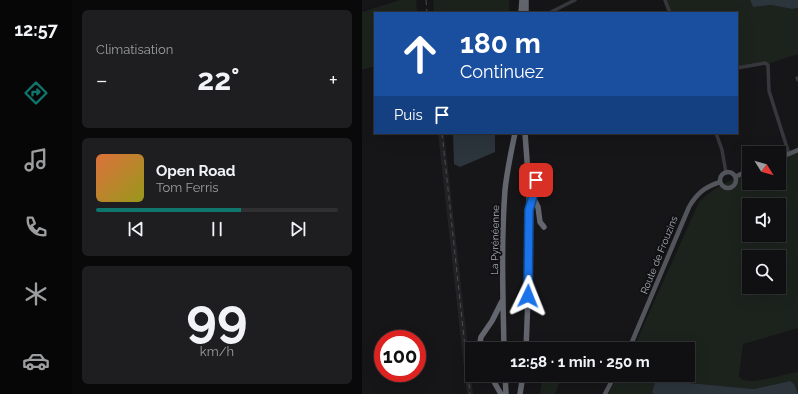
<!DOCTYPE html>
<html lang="fr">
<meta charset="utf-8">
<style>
:root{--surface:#101012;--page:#1e1e20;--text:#f1f3f6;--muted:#9c9d9f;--line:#303032;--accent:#0f766e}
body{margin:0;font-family:Raleway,sans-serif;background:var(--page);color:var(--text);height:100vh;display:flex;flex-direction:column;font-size:15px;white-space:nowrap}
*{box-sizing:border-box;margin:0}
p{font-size:13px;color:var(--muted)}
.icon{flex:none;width:22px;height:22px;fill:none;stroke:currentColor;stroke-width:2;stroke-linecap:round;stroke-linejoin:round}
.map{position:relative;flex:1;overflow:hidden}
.details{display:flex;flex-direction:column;gap:10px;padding:10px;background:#09090a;width:290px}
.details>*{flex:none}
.top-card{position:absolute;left:12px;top:12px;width:364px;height:122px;border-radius:0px;box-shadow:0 4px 16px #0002,0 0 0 1px var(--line);background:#1a4fa0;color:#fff;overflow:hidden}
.needle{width:26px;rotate:127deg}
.controls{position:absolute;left:380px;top:146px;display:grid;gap:8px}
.controls a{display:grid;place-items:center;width:44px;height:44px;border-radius:0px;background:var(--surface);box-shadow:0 4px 16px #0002,0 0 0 1px var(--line);font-size:20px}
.speed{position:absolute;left:12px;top:330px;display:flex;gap:8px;font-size:20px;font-weight:700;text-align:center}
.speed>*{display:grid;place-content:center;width:52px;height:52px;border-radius:50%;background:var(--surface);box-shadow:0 4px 16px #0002,0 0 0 1px var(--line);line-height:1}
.speed .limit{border:6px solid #d22;background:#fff;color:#111}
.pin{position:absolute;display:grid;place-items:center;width:34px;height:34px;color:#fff;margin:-17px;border-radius:8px;box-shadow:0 2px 6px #0006}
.me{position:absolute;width:44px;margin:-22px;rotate:2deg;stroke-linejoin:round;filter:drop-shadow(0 0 3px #0008)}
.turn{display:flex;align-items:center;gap:14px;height:84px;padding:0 20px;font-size:18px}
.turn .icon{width:52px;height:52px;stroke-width:2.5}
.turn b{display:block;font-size:28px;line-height:34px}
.then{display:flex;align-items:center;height:38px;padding:0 20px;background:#0003;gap:8px;font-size:15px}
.big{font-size:30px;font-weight:700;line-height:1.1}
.details .tile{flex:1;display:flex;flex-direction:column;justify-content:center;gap:6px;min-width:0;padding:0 14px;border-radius:6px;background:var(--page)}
.details .dial{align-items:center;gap:0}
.dial b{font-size:52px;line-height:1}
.song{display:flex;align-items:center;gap:12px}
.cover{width:48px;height:48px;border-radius:6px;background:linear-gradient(135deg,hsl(20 70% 55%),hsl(60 70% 35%))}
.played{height:4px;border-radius:2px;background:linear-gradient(90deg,var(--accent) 60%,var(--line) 60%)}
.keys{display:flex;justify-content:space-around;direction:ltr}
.heat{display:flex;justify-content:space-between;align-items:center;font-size:22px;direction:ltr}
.trip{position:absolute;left:103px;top:342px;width:230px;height:40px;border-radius:0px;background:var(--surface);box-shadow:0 4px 16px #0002,0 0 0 1px var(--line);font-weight:700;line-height:40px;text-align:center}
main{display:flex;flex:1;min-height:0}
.tab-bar{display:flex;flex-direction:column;width:72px;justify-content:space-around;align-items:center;background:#060607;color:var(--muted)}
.tab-bar .icon{width:28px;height:28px}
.tab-bar .selected{color:var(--accent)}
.tab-bar b{font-size:18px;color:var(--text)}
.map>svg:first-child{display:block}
</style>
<main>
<nav class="tab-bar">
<b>12:57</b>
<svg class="icon selected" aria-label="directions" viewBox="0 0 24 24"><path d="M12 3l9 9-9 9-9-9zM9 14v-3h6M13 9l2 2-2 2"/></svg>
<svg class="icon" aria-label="music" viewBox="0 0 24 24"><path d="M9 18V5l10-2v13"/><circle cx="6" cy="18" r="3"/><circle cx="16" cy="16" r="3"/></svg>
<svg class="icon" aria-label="phone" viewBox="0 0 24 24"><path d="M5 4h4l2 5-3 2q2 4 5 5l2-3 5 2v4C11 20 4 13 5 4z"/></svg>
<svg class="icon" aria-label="climate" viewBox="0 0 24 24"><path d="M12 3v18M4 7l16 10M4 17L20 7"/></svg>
<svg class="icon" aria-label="car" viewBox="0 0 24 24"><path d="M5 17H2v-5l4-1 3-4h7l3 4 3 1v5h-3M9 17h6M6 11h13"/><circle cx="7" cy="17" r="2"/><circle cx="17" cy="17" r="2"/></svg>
</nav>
<section class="details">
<div class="tile"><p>Climatisation</p>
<div class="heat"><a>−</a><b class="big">22°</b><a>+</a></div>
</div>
<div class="tile">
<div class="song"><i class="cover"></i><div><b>Open Road</b><p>Tom Ferris</p></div></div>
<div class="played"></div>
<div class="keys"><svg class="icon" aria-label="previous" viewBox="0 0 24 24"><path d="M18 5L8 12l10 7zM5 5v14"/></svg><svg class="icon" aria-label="pause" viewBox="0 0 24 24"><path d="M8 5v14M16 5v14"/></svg><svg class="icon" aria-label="next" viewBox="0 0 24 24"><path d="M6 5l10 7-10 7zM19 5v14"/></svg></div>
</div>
<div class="tile dial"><b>99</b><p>km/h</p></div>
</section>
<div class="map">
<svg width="436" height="394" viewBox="0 0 436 394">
<rect width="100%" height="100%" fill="#161618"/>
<path fill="#222225" d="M 76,133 L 82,133 L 111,394 L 105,394 Z"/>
<path fill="#1c231d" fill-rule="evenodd" d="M 38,0 L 54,0 L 55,13 L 13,13 L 13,66 L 0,70 L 0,12 Z
M 71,0 L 147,0 L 147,13 L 72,13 Z
M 303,0 L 388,0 L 391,7 L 409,5 L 430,9 L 436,8 L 436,54 L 408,63 L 375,67 L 375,13 L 309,13 Z
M 436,152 L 436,328 L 381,344 L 377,376 C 379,379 379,379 382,380 C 391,384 424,374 435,372 L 436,373 L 436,394 L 428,381 L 392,389 L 294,380 L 290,392 L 292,394 L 246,394 L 257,375 L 326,375 L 326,349 L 271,349 L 337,202 C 351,188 369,180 387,172 L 387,183 L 417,183 L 417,160 ZM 387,205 L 417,205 L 417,235 L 387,235 ZM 387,257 L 417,257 L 417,287 L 387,287 Z
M 181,375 L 195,375 L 197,383 L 193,394 L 178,394 Z"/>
<path fill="#2c353c" d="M 388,0 L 436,0 L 436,8 L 430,9 L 409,5 L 391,7 Z
M 91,133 L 133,133 L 133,152 L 98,167 L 92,164 Z
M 294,380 L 392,389 L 428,381 L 432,384 L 436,394 L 292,394 L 290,392 Z"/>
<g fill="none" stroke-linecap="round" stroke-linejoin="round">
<path stroke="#37383d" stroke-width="3.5" d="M 303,0 L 308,13
M 187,13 L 213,0
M 375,68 L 403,63 L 406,65 L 407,91 L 427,154
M 435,78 L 436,80
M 354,133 L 360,150 L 364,173"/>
<path stroke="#53555c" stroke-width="4.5" d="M 417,158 L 436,150
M358 180a8 8 0 1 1 16 0a8 8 0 1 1-16 0Z
M 373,177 L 387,170
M 267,349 L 327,207 C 335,193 343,187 358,182
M 243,394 L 253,375"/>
<path stroke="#63666e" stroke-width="5.5" d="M 159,13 L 160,0
M 164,13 L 164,0
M 163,133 L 167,188 L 167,271 L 164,349
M 173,189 L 175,184 L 179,184 L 182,187 L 183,193
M 168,191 L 176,207 L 178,222 L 182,227
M 170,199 L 174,180 L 177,178 L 183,178
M 117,348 L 119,337 L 130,321 L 140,301
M 142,349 C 141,296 139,243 143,190 C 145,171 149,152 153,133
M 143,375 L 144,394
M 131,380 L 139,394
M 158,394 L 161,375"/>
<path stroke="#4a4c52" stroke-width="1" stroke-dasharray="5 4" stroke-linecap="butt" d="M 64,0 L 65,13
M 80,133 L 108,394"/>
</g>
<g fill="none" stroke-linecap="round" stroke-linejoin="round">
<g stroke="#114b97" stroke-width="10">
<path id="route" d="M 166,296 L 167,210 L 173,189 L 173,183 L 174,180"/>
</g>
<use href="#route" stroke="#1a73e8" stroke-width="7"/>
</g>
<g text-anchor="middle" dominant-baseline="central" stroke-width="4" stroke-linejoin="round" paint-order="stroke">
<g font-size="10" fill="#a8adb8" stroke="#111113">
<text transform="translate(133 240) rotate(-89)">La Pyrénéenne</text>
<text transform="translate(297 255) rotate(-68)">Route de Frouzins</text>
</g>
</g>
</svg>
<div class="controls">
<a><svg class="needle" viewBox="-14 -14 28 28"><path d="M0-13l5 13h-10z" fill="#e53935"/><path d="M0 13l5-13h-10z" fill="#9c9d9f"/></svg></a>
<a><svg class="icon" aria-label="sound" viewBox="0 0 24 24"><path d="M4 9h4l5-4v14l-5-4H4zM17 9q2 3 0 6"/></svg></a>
<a><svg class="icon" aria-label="search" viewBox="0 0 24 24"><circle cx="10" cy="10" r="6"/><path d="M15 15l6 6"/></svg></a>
</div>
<div class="speed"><div class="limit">100</div></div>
<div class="pin" style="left:174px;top:180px;background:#d93025"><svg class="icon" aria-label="arrive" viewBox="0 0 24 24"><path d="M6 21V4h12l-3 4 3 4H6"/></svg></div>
<svg class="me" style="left:166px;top:296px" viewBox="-20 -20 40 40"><path d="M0-17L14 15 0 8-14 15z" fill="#1a73e8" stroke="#fff" stroke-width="4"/></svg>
<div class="trip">12:58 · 1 min · 250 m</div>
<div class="top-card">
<div class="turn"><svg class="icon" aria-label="ahead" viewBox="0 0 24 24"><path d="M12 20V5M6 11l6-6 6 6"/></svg><div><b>180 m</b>Continuez</div></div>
<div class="then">Puis<svg class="icon" aria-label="arrive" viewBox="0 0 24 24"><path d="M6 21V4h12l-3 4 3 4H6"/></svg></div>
</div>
</div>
</main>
